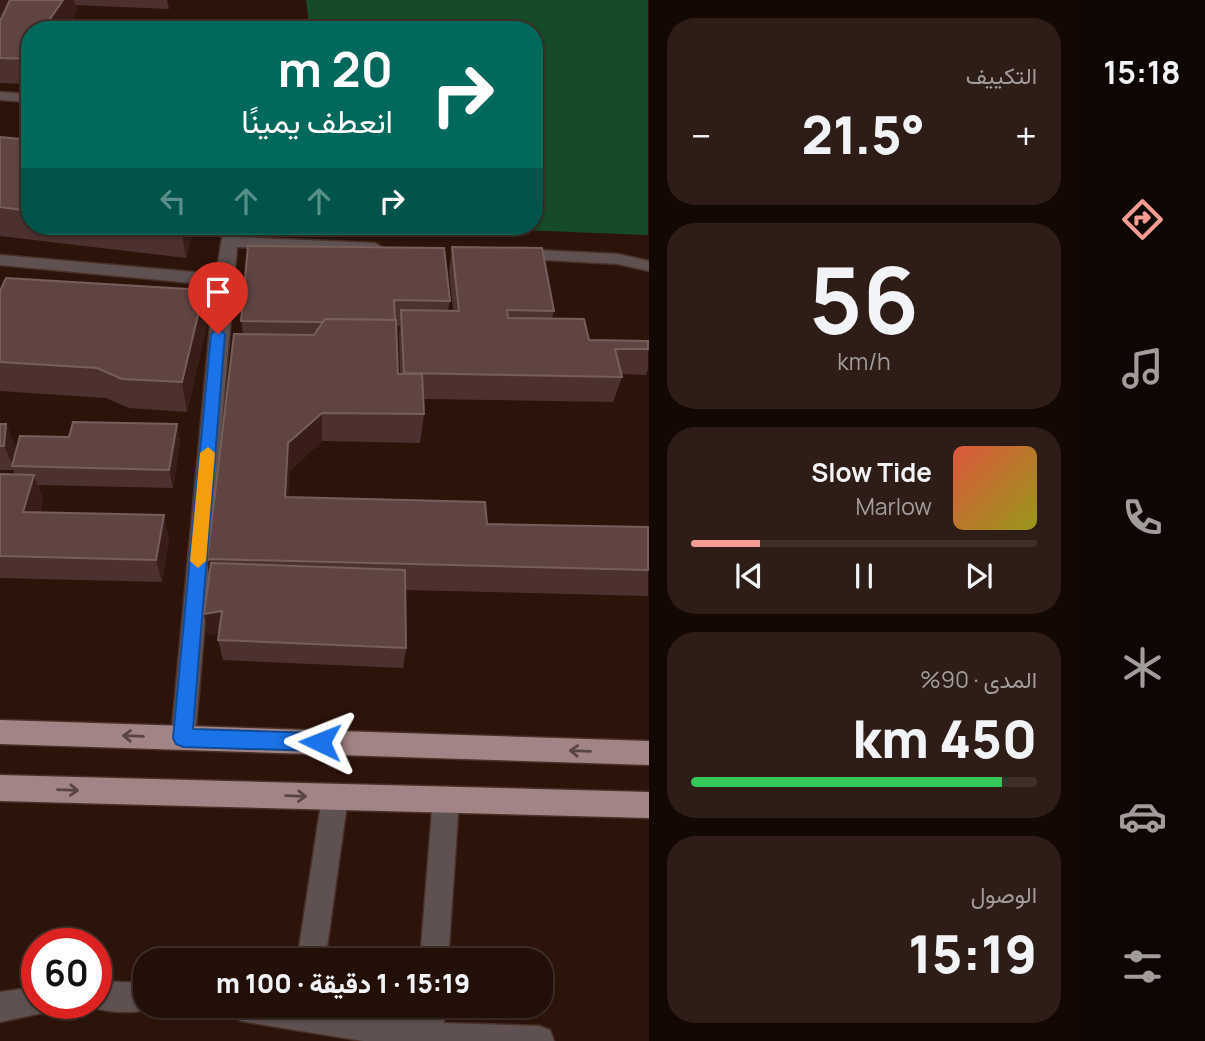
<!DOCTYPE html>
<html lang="ar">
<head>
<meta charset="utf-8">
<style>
  body { margin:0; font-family:Manrope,Vazirmatn,sans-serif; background:#2e1d16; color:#f1f3f6; direction:rtl; height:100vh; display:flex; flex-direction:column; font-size:26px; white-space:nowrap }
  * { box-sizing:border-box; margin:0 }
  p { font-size:23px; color:#a29c9c }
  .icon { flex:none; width:38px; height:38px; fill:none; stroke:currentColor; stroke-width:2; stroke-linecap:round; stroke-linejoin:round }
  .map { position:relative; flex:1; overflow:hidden; direction:ltr }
  .side { display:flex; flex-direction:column; gap:18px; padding:18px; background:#130804; width:430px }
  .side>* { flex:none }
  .guide { position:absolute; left:21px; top:21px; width:522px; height:214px; border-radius:28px; box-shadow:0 2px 5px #0004,0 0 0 2px #3f2f29; direction:rtl; background:#00695c; color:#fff; overflow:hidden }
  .speed { position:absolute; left:21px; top:928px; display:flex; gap:14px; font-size:35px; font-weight:700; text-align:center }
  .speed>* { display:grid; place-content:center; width:91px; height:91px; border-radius:50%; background:#220f08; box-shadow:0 2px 5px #0004,0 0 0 2px #3f2f29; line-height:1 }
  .speed .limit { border:10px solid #d22; background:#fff; color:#111 }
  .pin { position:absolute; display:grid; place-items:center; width:60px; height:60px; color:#fff; margin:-72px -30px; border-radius:50% 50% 50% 0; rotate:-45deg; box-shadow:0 0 7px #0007 }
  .pin .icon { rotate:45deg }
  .me { position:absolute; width:77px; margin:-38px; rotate:272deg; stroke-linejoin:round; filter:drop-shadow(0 0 5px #0008) }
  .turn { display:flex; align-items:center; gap:24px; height:147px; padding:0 35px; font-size:32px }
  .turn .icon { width:91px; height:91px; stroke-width:2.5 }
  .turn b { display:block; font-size:49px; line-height:60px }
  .lanes { display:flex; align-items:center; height:66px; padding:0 35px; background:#0003; justify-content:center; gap:35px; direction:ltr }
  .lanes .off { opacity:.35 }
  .big { font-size:52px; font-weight:800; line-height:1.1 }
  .side .widget { flex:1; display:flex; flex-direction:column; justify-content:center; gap:10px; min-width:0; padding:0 24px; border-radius:28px; background:#2e1d16 }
  .side .dial { align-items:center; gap:0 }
  .dial b { font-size:91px; line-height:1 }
  .song { display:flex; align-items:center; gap:21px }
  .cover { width:84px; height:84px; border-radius:10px; background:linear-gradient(135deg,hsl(10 70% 55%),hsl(60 70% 35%)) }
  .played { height:7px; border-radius:4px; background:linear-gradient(90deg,#f59c95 20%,#3f2f29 20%) }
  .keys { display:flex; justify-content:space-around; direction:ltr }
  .heat { display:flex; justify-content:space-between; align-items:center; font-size:38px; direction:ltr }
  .charge { height:10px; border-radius:5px; background:linear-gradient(90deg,#34c759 90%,#3f2f29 0) }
  .trip { position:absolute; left:133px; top:948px; width:420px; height:70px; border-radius:28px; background:#220f08; box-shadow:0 2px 5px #0004,0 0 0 2px #3f2f29; font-weight:800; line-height:70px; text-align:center; direction:rtl }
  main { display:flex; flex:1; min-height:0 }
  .tabs { display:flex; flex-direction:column; width:126px; justify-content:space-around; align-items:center; background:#0e0603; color:#a29c9c }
  .tabs .icon { width:49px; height:49px }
  .tabs .selected { color:#f59c95 }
  .tabs b { font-size:32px; color:#f1f3f6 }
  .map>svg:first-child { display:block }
</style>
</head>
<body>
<main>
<nav class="tabs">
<b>15:18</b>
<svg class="icon selected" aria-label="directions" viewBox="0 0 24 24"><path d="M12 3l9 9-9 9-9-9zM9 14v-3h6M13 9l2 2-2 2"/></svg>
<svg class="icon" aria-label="music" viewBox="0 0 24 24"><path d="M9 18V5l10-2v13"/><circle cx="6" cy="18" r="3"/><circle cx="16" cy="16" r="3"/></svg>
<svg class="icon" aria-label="phone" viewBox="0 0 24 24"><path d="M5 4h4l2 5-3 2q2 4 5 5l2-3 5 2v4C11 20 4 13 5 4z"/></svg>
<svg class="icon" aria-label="climate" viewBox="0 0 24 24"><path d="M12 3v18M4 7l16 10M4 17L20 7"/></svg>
<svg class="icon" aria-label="car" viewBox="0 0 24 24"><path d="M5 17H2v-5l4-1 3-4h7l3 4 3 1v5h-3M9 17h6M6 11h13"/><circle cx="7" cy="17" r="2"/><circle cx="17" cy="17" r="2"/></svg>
<svg class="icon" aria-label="filters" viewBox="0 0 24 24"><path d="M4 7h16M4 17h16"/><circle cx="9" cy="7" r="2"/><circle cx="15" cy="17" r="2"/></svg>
</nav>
<section class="side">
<div class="widget"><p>التكييف</p>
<div class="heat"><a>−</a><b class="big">21.5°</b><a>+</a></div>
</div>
<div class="widget dial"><b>56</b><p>km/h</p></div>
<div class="widget">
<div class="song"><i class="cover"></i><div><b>Slow Tide</b><p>Marlow</p></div></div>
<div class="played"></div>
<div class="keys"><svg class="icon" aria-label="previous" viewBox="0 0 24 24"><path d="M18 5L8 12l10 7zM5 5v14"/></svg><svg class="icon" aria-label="pause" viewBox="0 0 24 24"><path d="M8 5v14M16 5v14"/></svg><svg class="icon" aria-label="next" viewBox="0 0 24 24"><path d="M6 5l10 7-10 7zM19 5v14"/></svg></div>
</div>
<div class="widget"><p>المدى · 90%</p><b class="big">450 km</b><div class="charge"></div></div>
<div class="widget"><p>الوصول</p><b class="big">15:19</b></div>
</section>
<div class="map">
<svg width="649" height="1041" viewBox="0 0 649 1041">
  <rect width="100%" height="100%" fill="#2d140a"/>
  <path fill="#164b29" d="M 306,0 L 648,0 L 648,235 L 423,226 L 534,226 L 534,30 L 310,30 Z"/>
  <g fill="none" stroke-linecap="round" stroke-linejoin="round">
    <g stroke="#493128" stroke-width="3">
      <g id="street">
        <path d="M 0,92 L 30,94 L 30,102 L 0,100 Z"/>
        <path d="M 224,226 L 240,226 L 238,237 L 375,243 L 383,248 L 375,253 L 237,247 L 195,738 L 192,746 L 183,750 L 174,746 L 171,738 L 214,285 L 0,265 L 0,255 L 216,274 Z"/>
        <path d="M 515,249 L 618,254 L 649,261 L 649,271 L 618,264 L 509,258 L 507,254 Z"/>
        <path d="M 335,784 L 344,788 L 348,797 L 325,961 L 297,961 L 322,797 L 326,788 Z"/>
        <path d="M 446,786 L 455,790 L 459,799 L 448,961 L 420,961 L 433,799 L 437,790 Z"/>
        <path d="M 96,981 L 145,983 L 145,1006 L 155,1007 C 137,1015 104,1013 86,1005 L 85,1003 L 96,1003 Z"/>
        <path d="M 37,987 L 37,1003 L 51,1003 L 47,1012 L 0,1022 L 0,992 Z"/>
        <path d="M 227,1006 L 331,1006 L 415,1020 L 416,1006 L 446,1006 L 444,1023 L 539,1026 L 550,1030 L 554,1041 L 363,1041 L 241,1021 L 231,1016 Z"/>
      </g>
    </g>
    <g stroke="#493128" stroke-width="3">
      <g id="primary">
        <path d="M 0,720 L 649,741 L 649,765 L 0,744 Z"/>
        <path d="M 0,775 L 649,792 L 649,818 L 0,801 Z"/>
      </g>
    </g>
    <use href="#street" fill="#5f5051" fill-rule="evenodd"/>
    <use href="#primary" fill="#a38486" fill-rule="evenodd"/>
  </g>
  <g fill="#4d312f" fill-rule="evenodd">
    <path d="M 0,0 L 167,0 L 169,9 L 75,5 L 77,12 L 30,30 L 30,84 L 0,83 Z"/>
    <path d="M 0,137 L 30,140 L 30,226 L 194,226 L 186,258 L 0,236 Z"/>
    <path d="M 248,246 L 450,301 L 448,310 L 453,310 L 449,272 L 452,247 L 554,311 L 552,318 L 589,340 L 648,341 L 648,368 L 646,375 L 621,374 L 622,377 L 613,402 L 423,399 L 424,414 L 420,443 L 322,441 L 290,471 L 288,497 L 487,524 L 648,527 L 648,596 L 405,590 L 406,648 L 403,668 L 223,660 L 218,640 L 219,633 L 208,635 L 204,614 L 209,574 L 207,561 L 243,334 L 241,321 ZM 396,326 L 400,326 L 399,335 L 400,374 L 398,374 Z"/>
    <path d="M 0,291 L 208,320 L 187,412 L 129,408 L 106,398 L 0,391 Z"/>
    <path d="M 0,424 L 6,424 L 16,448 L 16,452 L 69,437 L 177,424 L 180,442 L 173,488 L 38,485 L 43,499 L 40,512 L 169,538 L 162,582 L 0,578 L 0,474 L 15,474 L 13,470 L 0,470 Z"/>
  </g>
  <g fill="#381d18">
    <path d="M 0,0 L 12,0 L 0,21 Z"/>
    <path d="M 63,0 L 74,0 L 77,12 L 65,30 L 48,22 Z"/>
    <path d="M 182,226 L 194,226 L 186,258 L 181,228 Z"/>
    <path d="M 204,290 L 208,320 L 187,412 L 182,382 Z"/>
    <path d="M 322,413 L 322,441 L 290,471 L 286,525 L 285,497 L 288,443 Z"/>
    <path d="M 6,424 L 16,448 L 15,467 L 13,466 L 4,446 Z"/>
    <path d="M 177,424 L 180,442 L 173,488 L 169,470 Z"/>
    <path d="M 34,475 L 43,499 L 34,535 L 23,512 Z"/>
    <path d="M 164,515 L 169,538 L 162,582 L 156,560 Z"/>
    <path d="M 210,559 L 215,585 L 212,588 L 207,561 Z"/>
    <path d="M 222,611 L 226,632 L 208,635 L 204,614 Z"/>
  </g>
  <g fill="#5f4442" stroke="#775e5b" stroke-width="2">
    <path d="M 10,0 L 63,0 L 48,22 L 78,30 L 30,30 L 30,59 L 0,58 L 0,21 Z"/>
    <path d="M 0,137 L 30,140 L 30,211 L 0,207 Z"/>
    <path d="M 164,226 L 182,226 L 181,228 Z"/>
    <path d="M 248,246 L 444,248 L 450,301 L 394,300 L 395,320 L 325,319 L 323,322 L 241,321 Z"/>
    <path d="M 452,247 L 542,248 L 554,311 L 507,310 L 508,318 L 584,319 L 589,340 L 648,341 L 648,349 L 615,349 L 622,377 L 404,373 L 401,310 L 459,311 Z"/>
    <path d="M 6,278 L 204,290 L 182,382 L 122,379 L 97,368 L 0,362 L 0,291 Z"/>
    <path d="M 325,319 L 396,320 L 398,374 L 422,374 L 424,414 L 322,413 L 288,443 L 285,497 L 485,502 L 487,524 L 648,527 L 648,570 L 210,559 L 207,561 L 234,334 L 314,335 Z"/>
    <path d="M 73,422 L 177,424 L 169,470 L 12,466 L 20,436 L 69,437 Z"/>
    <path d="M 0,424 L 6,424 L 4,446 L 0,446 Z"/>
    <path d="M 0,474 L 34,475 L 23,512 L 164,515 L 156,560 L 0,556 Z"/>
    <path d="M 211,563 L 405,570 L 406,648 L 218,640 L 222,611 L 204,614 Z"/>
  </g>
  <defs><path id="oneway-shaft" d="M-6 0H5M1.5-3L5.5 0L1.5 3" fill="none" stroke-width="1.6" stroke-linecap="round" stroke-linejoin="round" transform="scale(1.75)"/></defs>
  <g stroke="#584444">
    <use href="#oneway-shaft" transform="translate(133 736) rotate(-178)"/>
    <use href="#oneway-shaft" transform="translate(580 751) rotate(-178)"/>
    <use href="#oneway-shaft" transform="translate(68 790) rotate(2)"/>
    <use href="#oneway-shaft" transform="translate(296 796) rotate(2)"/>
  </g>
  <path fill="#1a73e8" stroke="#114b97" stroke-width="2" d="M 218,329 L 225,334 L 193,729 L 320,733 L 326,736 L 329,742 L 326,749 L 320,751 L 183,747 L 176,744 L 173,738 L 211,334 Z"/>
  <path fill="#f59e0b" d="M 208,447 L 215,453 L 206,561 L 198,568 L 190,561 L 200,453 Z"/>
</svg>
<div class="speed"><div class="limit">60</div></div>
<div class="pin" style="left:218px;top:334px;background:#d93025"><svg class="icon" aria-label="arrive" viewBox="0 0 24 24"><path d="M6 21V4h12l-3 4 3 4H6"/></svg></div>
<svg class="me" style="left:320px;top:742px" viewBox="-20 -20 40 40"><path d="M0-17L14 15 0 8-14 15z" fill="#1a73e8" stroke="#fff" stroke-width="4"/></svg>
<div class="trip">15:19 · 1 دقيقة · 100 m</div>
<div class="guide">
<div class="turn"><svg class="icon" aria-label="right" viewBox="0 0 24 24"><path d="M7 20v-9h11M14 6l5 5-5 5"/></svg><div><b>20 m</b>انعطف يمينًا</div></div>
<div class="lanes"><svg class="icon off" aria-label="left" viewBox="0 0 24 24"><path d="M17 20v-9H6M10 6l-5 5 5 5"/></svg><svg class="icon off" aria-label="ahead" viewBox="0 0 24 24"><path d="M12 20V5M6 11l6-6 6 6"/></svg><svg class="icon off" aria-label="ahead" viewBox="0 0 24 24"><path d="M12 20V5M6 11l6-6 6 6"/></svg><svg class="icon" aria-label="right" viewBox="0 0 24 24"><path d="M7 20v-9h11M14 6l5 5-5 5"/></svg></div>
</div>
</div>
</main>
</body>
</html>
